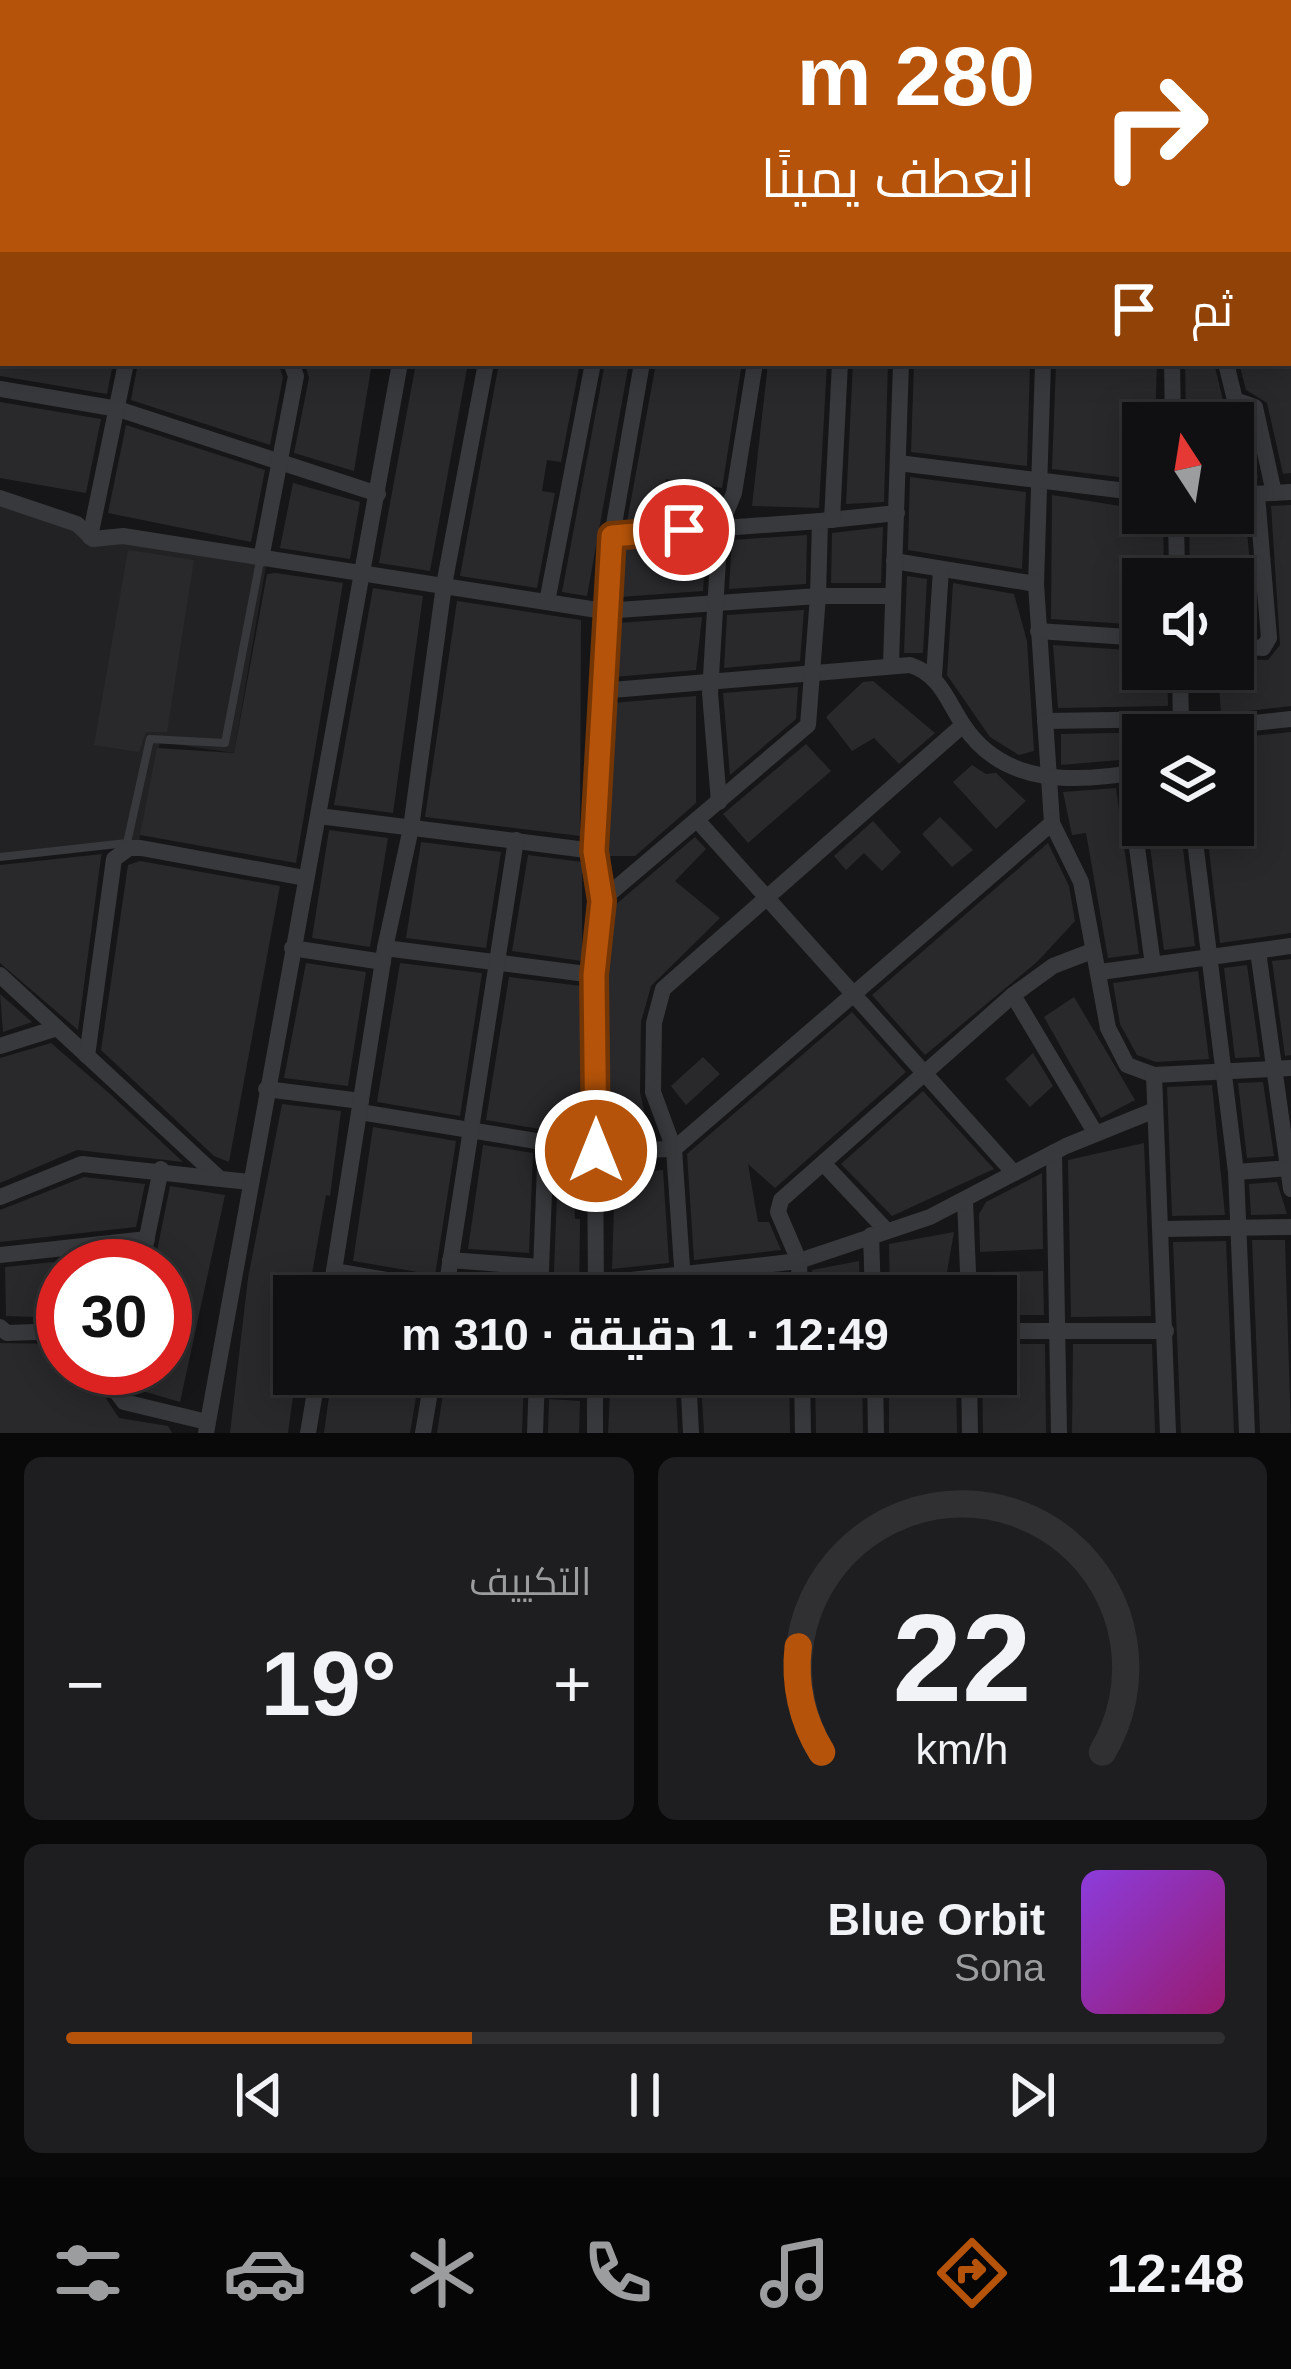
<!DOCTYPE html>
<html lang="ar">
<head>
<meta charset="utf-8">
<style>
  body { margin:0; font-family:Arial,Cairo,sans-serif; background:#1e1e20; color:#f1f3f6; direction:rtl; height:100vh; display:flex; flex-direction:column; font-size:45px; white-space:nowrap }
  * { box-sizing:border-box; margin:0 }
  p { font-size:39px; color:#9c9d9f }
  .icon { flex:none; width:66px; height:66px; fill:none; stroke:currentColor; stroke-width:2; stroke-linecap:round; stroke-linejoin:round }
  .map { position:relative; height:1433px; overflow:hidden; direction:ltr }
  .side { display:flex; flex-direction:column; gap:24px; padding:24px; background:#09090a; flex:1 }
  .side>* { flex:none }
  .banner { position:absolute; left:0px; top:0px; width:1293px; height:366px; box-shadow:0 6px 30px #0003,0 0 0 3px #303032; direction:rtl; background:#b45309; color:#fff; overflow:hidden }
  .needle { width:78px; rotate:348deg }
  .tools { position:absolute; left:1122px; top:402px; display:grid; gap:24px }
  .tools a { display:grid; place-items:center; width:132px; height:132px; border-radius:0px; background:#101012; box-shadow:0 6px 30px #0003,0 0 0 3px #303032; font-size:60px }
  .speed { position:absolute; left:36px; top:1239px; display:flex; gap:24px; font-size:60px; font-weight:700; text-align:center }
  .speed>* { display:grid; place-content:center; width:156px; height:156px; border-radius:50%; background:#101012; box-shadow:0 6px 30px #0003,0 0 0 3px #303032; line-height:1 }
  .speed .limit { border:18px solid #d22; background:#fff; color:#111 }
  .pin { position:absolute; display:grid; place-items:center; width:102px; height:102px; color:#fff; margin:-51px; border:6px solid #fff; border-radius:50%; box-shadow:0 3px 12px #0007 }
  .me { position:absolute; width:132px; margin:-66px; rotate:0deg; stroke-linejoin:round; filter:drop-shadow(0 0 9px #0008) }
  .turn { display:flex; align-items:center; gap:42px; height:252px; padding:0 60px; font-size:54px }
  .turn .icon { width:156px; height:156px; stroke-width:2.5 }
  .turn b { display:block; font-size:84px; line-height:102px }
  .then { display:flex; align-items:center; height:114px; padding:0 60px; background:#0003; gap:24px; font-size:45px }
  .big { font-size:90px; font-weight:700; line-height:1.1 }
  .side .tile { flex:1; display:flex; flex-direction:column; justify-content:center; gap:18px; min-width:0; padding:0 42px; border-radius:18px; background:#1e1e20 }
  .side .dial { align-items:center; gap:0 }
  .dial svg { height:312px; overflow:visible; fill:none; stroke:#303032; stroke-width:7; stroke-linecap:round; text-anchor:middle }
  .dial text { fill:#f1f3f6; stroke:none }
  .song { display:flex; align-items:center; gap:36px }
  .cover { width:144px; height:144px; border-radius:18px; background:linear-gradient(135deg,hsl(270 70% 55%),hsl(320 70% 35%)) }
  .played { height:12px; border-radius:6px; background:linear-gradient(90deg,#b45309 35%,#303032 35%) }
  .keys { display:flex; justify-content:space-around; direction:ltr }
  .heat { display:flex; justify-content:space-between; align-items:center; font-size:66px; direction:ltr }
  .side .tiles { flex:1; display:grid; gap:24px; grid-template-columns:1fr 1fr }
  .tile:last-child { grid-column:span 2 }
  .trip { position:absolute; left:273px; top:1275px; width:744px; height:120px; border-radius:0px; background:#101012; box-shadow:0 6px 30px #0003,0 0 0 3px #303032; font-weight:700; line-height:120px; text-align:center; direction:rtl }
  .tabs { display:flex; height:192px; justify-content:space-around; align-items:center; background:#060607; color:#9c9d9f }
  .tabs .icon { width:84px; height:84px }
  .tabs .active { color:#b45309 }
  .tabs b { font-size:54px; color:#f1f3f6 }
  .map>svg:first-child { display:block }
</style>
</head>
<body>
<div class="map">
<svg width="1291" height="1433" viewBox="0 0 1291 1433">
  <rect width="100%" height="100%" fill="#161618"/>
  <path fill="#222225" d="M 0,504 L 81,527 L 267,560 L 234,753 L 160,742 L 138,846 L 0,857 Z"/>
  <g fill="#29292c">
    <path d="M 0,363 L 113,363 L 107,394 L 0,376 Z"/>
    <path d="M 138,363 L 278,363 L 283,377 L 270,445 L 131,400 Z"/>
    <path d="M 305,363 L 372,363 L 354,471 L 294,453 L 309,378 Z"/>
    <path d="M 416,363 L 468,363 L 430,571 L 379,563 Z"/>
    <path d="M 499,363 L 580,363 L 561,462 L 547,460 L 542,491 L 555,493 L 537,588 L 460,576 Z"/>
    <path d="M 605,363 L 629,363 L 587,596 L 562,592 Z"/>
    <path d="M 656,363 L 742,363 L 722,488 L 666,479 L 661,520 L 627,522 Z"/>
    <path d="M 768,363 L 827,363 L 819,508 L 752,506 Z"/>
    <path d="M 853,363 L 888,363 L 884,502 L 846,504 Z"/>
    <path d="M 914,363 L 1030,363 L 1027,466 L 911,452 Z"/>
    <path d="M 1056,363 L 1157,363 L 1155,423 L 1143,423 L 1143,480 L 1052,469 Z"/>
    <path d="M 1185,363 L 1214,363 L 1225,408 L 1244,417 L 1258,478 L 1233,479 L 1233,423 L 1186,423 Z"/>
    <path d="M 1239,363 L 1291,363 L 1291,473 L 1283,474 L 1267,403 L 1246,390 Z"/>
    <path d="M 0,402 L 101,419 L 86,493 L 0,478 Z"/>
    <path d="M 126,425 L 265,470 L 251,542 L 108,513 Z"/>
    <path d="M 910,477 L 1026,492 L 1022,569 L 908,550 Z"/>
    <path d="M 293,483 L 360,502 L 350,559 L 280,548 Z"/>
    <path d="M 1052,495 L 1163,513 L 1164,579 L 1143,579 L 1143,625 L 1051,619 Z"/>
    <path d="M 1291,505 L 1291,706 L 1221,714 L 1219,685 L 1193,685 L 1193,669 L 1233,669 L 1233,659 L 1268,660 L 1280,645 L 1271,506 Z"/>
    <path d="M 1245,507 L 1256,635 L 1233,633 L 1233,579 L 1190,579 L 1189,513 L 1233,513 L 1233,508 Z"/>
    <path d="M 883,527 L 881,583 L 831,583 L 832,533 Z"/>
    <path d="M 807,535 L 806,584 L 729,589 L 732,540 Z"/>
    <path d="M 706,542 L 703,591 L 620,597 L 624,548 Z"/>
    <path d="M 128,550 L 194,560 L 167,732 L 146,732 L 139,752 L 94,745 Z"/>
    <path d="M 276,573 L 343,583 L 296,863 L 140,835 L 157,748 L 234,753 L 267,574 Z"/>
    <path d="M 907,576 L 927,579 L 923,653 L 904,653 Z"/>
    <path d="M 953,583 L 1014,594 L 1027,641 L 1034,751 L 1019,755 L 990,737 L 947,675 Z"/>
    <path d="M 373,588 L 423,596 L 393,813 L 334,805 Z"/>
    <path d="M 457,601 L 581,620 L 580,836 L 425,817 Z"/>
    <path d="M 804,610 L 800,661 L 724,668 L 727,615 Z"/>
    <path d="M 702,617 L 696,670 L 614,677 L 618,623 Z"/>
    <path d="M 1053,645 L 1143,651 L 1143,669 L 1167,669 L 1168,706 L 1058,708 Z"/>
    <path d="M 873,681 L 935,733 L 899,764 L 874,738 L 852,751 L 826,717 L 863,682 Z"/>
    <path d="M 798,687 L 796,719 L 730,775 L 723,693 Z"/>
    <path d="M 696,696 L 696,803 L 635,856 L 608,856 L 612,703 Z"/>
    <path d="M 1168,732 L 1143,735 L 1143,758 L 1061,765 L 1061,734 Z"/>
    <path d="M 1291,732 L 1291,933 L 1220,943 L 1206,825 L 1233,825 L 1233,738 Z"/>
    <path d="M 806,744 L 831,771 L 748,843 L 723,814 Z"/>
    <path d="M 972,765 L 986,774 L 996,773 L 1026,801 L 996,829 L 953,782 Z"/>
    <path d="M 1116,788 L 1139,954 L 1108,958 L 1086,833 L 1072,835 L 1063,792 Z"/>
    <path d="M 940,817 L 973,850 L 952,867 L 922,834 Z"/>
    <path d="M 873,821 L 901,852 L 882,871 L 864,853 L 846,870 L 834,856 Z"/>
    <path d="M 1147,825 L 1180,825 L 1195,946 L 1164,950 Z"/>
    <path d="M 329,830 L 388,838 L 370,947 L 312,938 Z"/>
    <path d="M 695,837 L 706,849 L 675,881 L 720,918 L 651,986 L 641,1022 L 640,1092 L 650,1137 L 608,1138 L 607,976 L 614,906 Z"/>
    <path d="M 421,842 L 501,852 L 486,948 L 406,938 Z"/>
    <path d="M 1048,843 L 1069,886 L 1075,921 L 1037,962 L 925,1055 L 872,995 Z"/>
    <path d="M 102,854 L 101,857 L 78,1030 L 0,963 L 0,865 Z"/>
    <path d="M 528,855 L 582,862 L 582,961 L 512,951 Z"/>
    <path d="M 140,861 L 280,886 L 229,1162 L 214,1156 L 101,1050 L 128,865 Z"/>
    <path d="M 1291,959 L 1291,1055 L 1285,1056 L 1272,961 Z"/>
    <path d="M 306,963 L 366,972 L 348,1086 L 284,1078 Z"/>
    <path d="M 400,963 L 482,973 L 460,1116 L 377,1102 Z"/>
    <path d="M 1247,965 L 1260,1057 L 1235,1058 L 1224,968 Z"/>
    <path d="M 1198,971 L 1209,1059 L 1156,1062 L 1137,1055 L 1120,1024 L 1113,983 Z"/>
    <path d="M 509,977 L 581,986 L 582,1136 L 486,1120 Z"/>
    <path d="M 0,994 L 32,1022 L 3,1032 Z"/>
    <path d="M 1074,997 L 1135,1100 L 1101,1118 L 1044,1017 Z"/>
    <path d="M 852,1012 L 906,1072 L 775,1188 L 748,1164 L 758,1222 L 769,1222 L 781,1250 L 694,1260 L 687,1154 Z"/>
    <path d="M 51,1043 L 110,1094 L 183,1162 L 77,1150 L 0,1183 L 0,1058 Z"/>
    <path d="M 1033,1053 L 1053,1086 L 1030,1107 L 1005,1079 Z"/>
    <path d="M 703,1057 L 720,1074 L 686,1105 L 671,1086 Z"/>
    <path d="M 1263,1082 L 1274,1156 L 1247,1158 L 1238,1083 Z"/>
    <path d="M 1212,1085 L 1225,1215 L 1172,1216 L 1167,1087 Z"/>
    <path d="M 923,1091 L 994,1169 L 892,1216 L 841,1164 Z"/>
    <path d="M 282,1104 L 341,1111 L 330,1196 L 326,1195 L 308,1296 L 294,1296 L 296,1374 L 288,1433 L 230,1433 L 248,1278 Z"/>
    <path d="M 373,1127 L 456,1141 L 435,1275 L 353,1261 Z"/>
    <path d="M 1144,1143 L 1151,1316 L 1071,1317 L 1068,1160 Z"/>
    <path d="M 483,1145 L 533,1153 L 529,1253 L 468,1249 Z"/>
    <path d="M 663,1170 L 669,1263 L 612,1269 L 615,1174 Z"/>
    <path d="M 1042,1173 L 1043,1249 L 980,1252 L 979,1214 L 986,1202 Z"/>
    <path d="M 84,1177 L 145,1184 L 136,1227 L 0,1242 L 0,1210 Z"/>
    <path d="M 1277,1182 L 1287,1214 L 1251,1215 L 1249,1184 Z"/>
    <path d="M 170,1186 L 225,1195 L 180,1402 L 129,1387 L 132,1368 L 165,1368 L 165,1266 L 154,1266 Z"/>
    <path d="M 557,1194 L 574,1196 L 575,1219 L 580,1219 L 579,1296 L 553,1296 Z"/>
    <path d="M 954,1232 L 947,1272 L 955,1272 L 956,1296 L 890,1296 L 889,1244 Z"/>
    <path d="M 1252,1240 L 1285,1240 L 1291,1433 L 1260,1433 Z"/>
    <path d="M 1226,1241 L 1234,1433 L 1181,1433 L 1173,1242 Z"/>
    <path d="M 131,1254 L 129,1266 L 63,1266 L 63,1318 L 6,1316 L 5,1267 Z"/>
    <path d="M 859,1261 L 860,1296 L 813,1296 L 812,1270 Z"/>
    <path d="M 1043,1271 L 1044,1315 L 996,1315 L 996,1296 L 982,1296 L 981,1272 Z"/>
    <path d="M 464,1274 L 528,1279 L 527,1296 L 460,1296 Z"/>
    <path d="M 787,1275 L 787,1296 L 697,1296 L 696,1286 Z"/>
    <path d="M 0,1343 L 63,1344 L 63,1368 L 107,1368 L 103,1394 L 119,1418 L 168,1426 L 172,1433 L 0,1433 Z"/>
    <path d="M 996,1344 L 1045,1344 L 1046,1433 L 983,1433 L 982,1374 L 996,1374 Z"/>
    <path d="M 1073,1344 L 1152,1344 L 1155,1433 L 1072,1433 Z"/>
    <path d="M 332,1374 L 420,1374 L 410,1433 L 324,1433 Z"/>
    <path d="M 446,1374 L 524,1374 L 522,1433 L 437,1433 Z"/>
    <path d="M 611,1374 L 675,1374 L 678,1433 L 608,1433 Z"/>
    <path d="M 718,1374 L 789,1374 L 790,1433 L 704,1433 L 701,1381 Z"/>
    <path d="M 815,1374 L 862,1374 L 863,1433 L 816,1433 Z"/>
    <path d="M 889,1374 L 956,1374 L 957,1433 L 889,1433 Z"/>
    <path d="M 549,1399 L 580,1401 L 579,1433 L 548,1433 Z"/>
  </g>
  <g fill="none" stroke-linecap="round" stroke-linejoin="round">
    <path stroke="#38393c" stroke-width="8" d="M 0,857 L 127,843 L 150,739 L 225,743 L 260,561"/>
    <g stroke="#38393c" stroke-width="16">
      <path d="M 997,0 L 997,3"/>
      <path d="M 1153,0 L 1153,3"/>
      <path d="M 12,3 L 12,0"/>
      <path d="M 110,3 L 110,0"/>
      <path d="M 188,3 L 189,0"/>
      <path d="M 328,3 L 328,0"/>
      <path d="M 454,3 L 455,0"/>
      <path d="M 543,3 L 543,0"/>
      <path d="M 610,3 L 611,0"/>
      <path d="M 705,3 L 706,0"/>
      <path d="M 803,3 L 804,0"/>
      <path d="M 1277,3 L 1278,0"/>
      <path d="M 0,69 L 3,51"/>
      <path d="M 1290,117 L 1291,117"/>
      <path d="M 0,135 L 3,135"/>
      <path d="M 0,214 L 3,215"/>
      <path d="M 1290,256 L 1291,261"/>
      <path d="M 0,327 L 3,328"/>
      <path d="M 1043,363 L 1036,584 L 1052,823 L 1081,882 L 1108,1028 L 1127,1065 L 1154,1075 L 1291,1068"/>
      <path d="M 1172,363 L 1173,423"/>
      <path d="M 1226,363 L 1235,400 L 1255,407 L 1274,493"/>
      <path d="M 0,389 L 118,409 L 378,494"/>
      <path d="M 898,463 L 1143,493"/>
      <path d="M 1233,495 L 1291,492"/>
      <path d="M 0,498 L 77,524 L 93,539 L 123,536 L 604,611 L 818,596 L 820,521 L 897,513"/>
      <path d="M 1176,513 L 1177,579"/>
      <path d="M 832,520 L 840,363"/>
      <path d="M 612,536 L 820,521"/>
      <path d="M 90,537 L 126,363"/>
      <path d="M 261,559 L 296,376 L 291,363"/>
      <path d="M 894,561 L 1036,584"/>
      <path d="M 547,602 L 593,363"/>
      <path d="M 1038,631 L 1143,638"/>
      <path d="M 1233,646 L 1263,648 L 1269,638 L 1257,495"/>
      <path d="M 891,664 L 901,363"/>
      <path d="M 1180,669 L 1181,728"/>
      <path d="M 934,677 L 941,569"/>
      <path d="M 600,691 L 910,665 C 941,675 947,701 964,726 C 1005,787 1078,783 1143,771"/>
      <path d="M 1045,721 L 1181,719"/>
      <path d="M 1181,731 L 1291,719"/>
      <path d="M 1127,774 L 1153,965"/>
      <path d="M 719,802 L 710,693 L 720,527 L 734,493 L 755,363"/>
      <path d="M 319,816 L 594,851"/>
      <path d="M 697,820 L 1014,1173"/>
      <path d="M 1193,825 L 1236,1172 L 1247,1433"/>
      <path d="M 602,900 L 808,725 L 818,596 L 891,596"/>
      <path d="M 292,948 L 383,962"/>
      <path d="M 385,948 L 594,975"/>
      <path d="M 1258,951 L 1291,1189"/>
      <path d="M 1100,972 L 1291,946"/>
      <path d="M 0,975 L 218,1177"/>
      <path d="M 1013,995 L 1096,1134"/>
      <path d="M 0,1046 L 57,1028"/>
      <path d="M 87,1056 L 114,859 L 129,848 L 141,848 L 305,878"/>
      <path d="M 1154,1075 L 1168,1433"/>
      <path d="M 266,1089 L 361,1101"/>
      <path d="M 360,1112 L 597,1151 L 674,1149 L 1052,823"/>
      <path d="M 1054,1152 L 1059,1433"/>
      <path d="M 823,1163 L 886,1230"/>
      <path d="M 1236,1172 L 1291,1168"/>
      <path d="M 0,1197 L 82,1164 L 249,1182"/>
      <path d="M 965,1200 L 969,1296"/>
      <path d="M 1161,1229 L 1291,1227"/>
      <path d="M 871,1235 L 873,1296"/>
      <path d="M 0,1255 L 147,1239"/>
      <path d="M 450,1260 L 541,1267"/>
      <path d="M 141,1266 L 161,1169"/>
      <path d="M 334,1271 L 446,1290"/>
      <path d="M 596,1284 L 799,1261 L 930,1217 L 1066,1146 L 1155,1110"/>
      <path d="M 330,1296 L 385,948 L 411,828 L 444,585 L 486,363"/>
      <path d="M 445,1296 L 516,840"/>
      <path d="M 540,1296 L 546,1140"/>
      <path d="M 596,1296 L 594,975 L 602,900 L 594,851 L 600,691 L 612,536 L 642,363"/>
      <path d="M 684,1296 L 674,1149 L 653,1092 L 654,1023 L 663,989 L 963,725"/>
      <path d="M 800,1296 L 799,1261 L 778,1212 L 781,1200 L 1013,995 L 1053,966 L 1092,951"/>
      <path d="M 0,1327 L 7,1333 L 63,1331"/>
      <path d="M 996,1331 L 1166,1331"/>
      <path d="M 120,1368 L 115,1390 L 124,1402 L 207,1422"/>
      <path d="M 688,1374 L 691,1433"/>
      <path d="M 802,1374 L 803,1433"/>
      <path d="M 875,1374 L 876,1433"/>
      <path d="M 969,1374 L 970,1433"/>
      <path d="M 536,1385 L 595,1385"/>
      <path d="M 206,1433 L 400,363"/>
      <path d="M 308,1433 L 318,1374"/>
      <path d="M 423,1433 L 433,1374"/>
      <path d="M 535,1433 L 537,1374"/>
      <path d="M 595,1433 L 595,1374"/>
    </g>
  </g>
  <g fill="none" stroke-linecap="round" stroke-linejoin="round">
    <g stroke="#753606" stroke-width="30">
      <path id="route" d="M 596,1151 L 594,975 L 602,901 L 594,851 L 612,536 L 684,530"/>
    </g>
    <use href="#route" stroke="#b45309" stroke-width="21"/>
  </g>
</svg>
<div class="tools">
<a><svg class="needle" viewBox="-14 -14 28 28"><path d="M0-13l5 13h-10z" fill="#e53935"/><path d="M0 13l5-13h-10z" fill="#9c9d9f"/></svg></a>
<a><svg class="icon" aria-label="sound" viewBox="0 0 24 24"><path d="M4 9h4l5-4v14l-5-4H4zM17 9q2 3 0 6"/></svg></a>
<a><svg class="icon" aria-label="layers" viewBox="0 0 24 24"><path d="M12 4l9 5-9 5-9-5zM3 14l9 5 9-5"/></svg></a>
</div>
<div class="speed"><div class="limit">30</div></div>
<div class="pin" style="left:684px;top:530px;background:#d93025"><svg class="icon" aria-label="arrive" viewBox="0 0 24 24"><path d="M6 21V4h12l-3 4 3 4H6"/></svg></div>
<svg class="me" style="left:596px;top:1151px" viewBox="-20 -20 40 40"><circle r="17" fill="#b45309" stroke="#fff" stroke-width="3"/><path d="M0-11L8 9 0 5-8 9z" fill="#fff"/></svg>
<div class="trip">12:49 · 1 دقيقة · 310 m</div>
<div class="banner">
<div class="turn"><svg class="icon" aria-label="right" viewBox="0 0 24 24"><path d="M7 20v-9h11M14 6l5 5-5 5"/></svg><div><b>280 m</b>انعطف يمينًا</div></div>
<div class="then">ثم<svg class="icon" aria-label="arrive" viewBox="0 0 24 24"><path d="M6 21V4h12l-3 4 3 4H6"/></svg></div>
</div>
</div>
<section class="side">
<div class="tiles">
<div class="tile dial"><svg viewBox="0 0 100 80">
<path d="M14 69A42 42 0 1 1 86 69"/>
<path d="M14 69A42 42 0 0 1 8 42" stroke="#b45309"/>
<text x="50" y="56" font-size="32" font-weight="700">22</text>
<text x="50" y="72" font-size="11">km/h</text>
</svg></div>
<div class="tile"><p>التكييف</p>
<div class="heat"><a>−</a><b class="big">19°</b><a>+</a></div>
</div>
<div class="tile">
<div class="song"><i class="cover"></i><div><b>Blue Orbit</b><p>Sona</p></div></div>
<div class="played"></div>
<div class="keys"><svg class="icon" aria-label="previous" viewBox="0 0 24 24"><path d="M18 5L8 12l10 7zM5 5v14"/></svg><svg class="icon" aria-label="pause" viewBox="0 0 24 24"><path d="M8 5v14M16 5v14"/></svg><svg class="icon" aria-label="next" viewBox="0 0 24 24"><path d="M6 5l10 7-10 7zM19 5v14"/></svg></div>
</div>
</div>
</section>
<nav class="tabs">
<b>12:48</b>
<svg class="icon active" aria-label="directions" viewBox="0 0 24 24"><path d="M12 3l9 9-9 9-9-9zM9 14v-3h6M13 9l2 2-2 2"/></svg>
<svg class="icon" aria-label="music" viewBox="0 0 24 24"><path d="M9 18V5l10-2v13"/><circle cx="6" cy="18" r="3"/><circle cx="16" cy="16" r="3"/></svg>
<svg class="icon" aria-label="phone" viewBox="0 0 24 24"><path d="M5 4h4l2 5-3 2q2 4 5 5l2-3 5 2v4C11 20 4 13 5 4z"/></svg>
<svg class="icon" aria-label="climate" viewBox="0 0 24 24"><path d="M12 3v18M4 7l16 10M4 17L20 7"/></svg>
<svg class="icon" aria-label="car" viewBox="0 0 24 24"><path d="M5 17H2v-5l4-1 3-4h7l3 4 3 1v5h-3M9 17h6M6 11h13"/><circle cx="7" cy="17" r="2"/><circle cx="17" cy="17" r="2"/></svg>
<svg class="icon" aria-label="filters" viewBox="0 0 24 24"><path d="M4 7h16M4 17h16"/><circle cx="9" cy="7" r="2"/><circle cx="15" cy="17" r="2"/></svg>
</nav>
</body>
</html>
